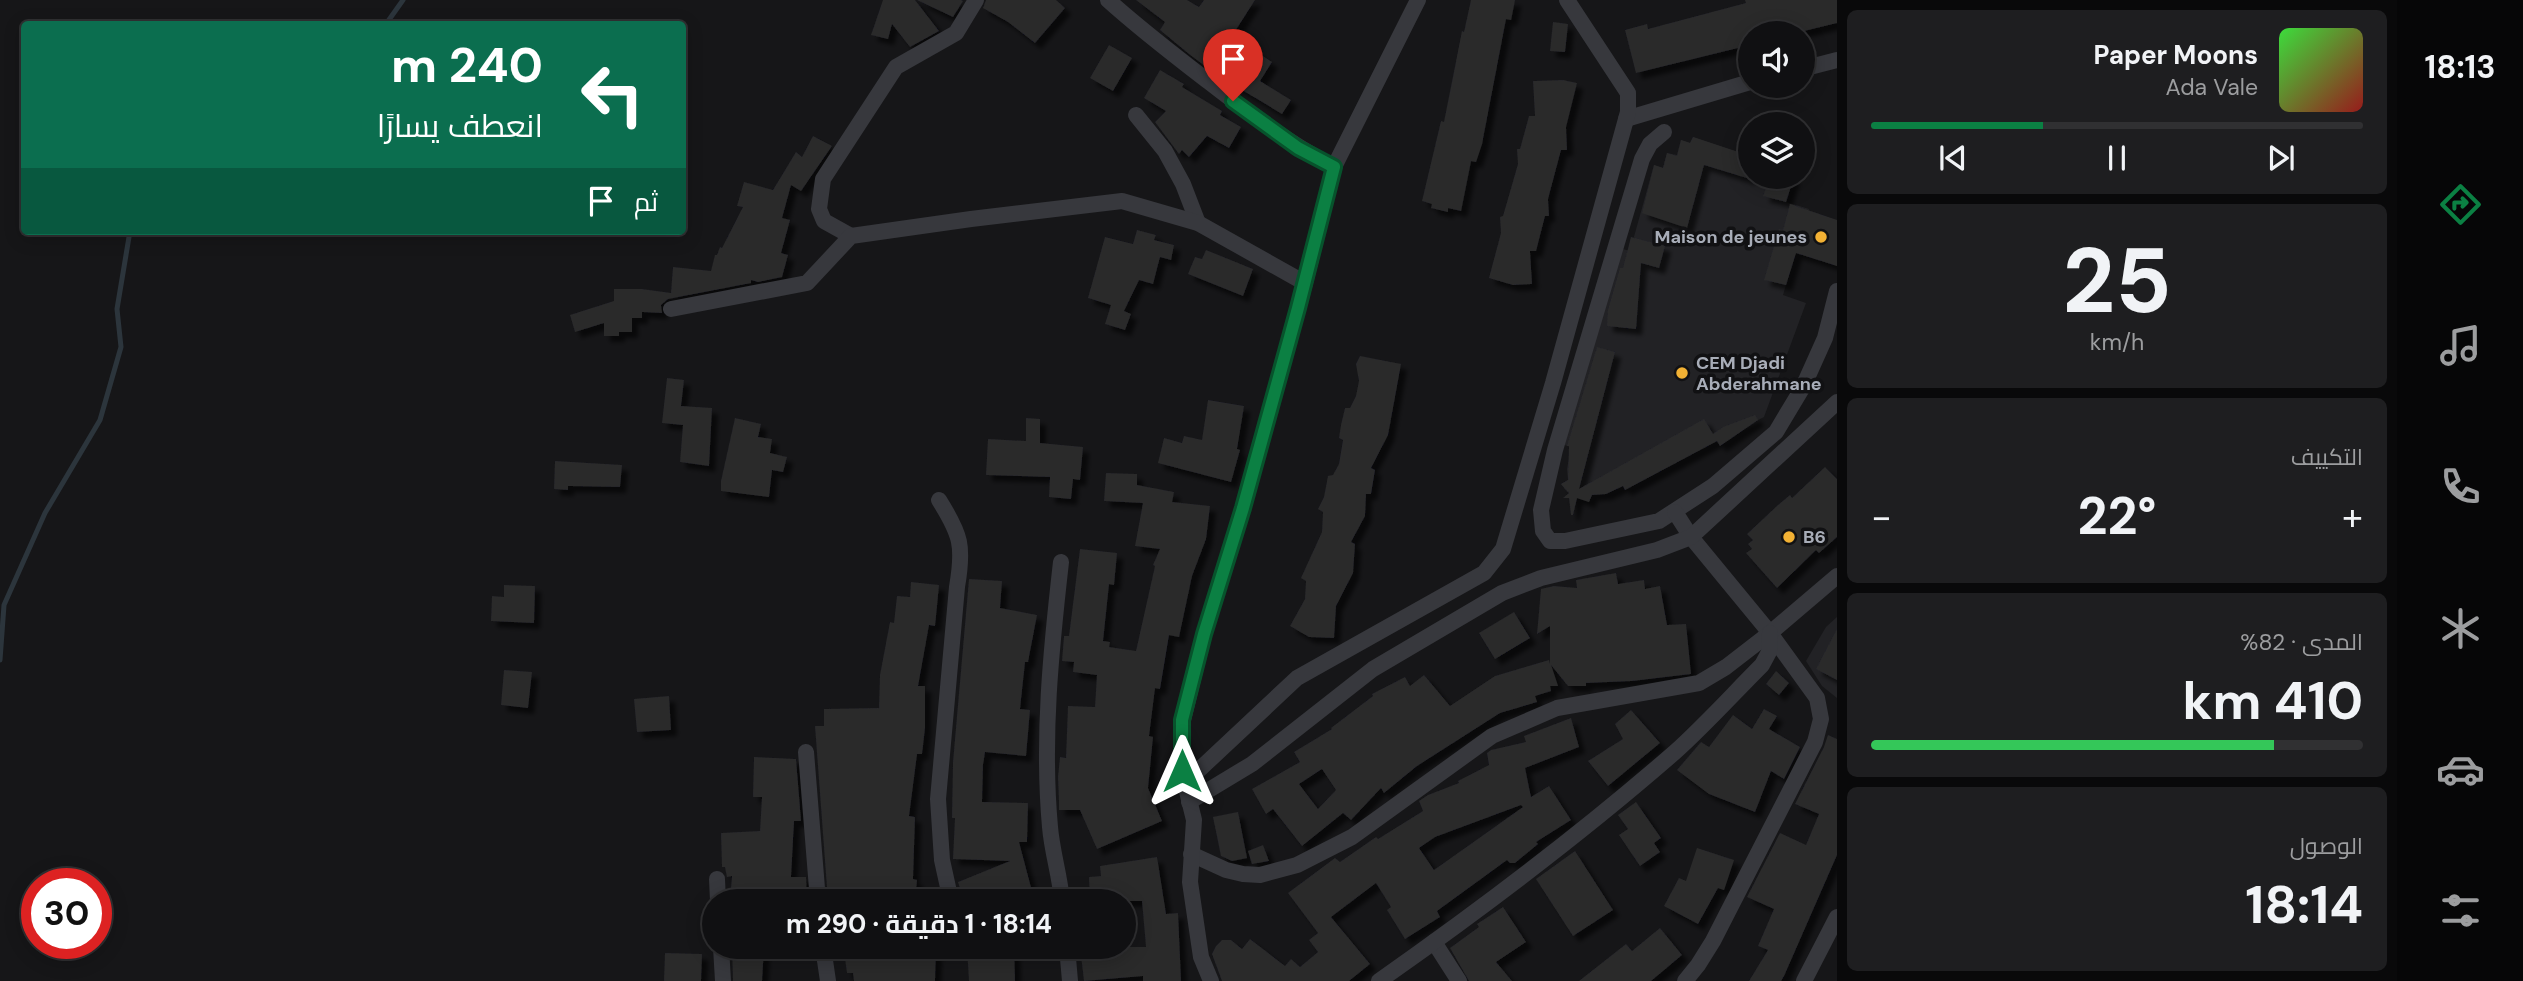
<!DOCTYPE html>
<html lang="ar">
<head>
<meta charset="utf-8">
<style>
  body { margin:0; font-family:"DM Sans",Cairo,sans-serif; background:#1e1e20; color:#f1f3f6; direction:rtl; height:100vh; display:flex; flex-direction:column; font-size:26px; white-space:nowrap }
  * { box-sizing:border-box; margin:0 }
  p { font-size:23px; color:#9c9d9f }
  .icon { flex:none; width:38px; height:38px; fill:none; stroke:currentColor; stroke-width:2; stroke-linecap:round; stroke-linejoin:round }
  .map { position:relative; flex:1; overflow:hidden; direction:ltr }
  .side { display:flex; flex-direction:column; gap:10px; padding:10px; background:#09090a; width:560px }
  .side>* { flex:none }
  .banner { position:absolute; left:21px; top:21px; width:665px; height:214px; border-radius:7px; box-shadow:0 4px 18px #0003,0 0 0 2px #303032; direction:rtl; background:#0b6e4f; color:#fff; overflow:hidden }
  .fabs { position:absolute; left:1738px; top:21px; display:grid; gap:14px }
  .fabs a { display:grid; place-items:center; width:77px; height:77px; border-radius:50%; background:#101012; box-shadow:0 4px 18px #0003,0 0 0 2px #303032; font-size:35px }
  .speed { position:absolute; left:21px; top:868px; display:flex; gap:14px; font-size:35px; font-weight:700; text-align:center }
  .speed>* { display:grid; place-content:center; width:91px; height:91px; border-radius:50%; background:#101012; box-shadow:0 4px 18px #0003,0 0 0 2px #303032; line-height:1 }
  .speed .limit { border:10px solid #d22; background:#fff; color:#111 }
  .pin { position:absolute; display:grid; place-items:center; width:60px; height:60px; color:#fff; margin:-72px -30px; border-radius:50% 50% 50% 0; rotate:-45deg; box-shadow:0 0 7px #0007 }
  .pin .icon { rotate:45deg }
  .me { position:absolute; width:77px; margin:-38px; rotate:0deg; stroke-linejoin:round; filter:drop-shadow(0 0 5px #0008) }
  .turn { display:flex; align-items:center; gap:24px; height:147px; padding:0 28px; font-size:32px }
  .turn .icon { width:91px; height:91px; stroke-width:2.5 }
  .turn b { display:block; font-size:49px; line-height:60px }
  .then { display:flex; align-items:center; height:66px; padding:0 28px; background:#0003; gap:14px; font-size:26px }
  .big { font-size:52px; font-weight:700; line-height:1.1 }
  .side .widget { flex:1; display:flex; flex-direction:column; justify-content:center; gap:10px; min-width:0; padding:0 24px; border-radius:10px; background:#1e1e20 }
  .side .dial { align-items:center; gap:0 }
  .dial b { font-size:91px; line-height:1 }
  .song { display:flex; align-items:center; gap:21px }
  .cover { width:84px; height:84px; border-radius:10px; background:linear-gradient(135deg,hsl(120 70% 55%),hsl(0 70% 35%)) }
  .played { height:7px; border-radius:4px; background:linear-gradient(90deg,#0b8043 35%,#303032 35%) }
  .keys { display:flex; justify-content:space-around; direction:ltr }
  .heat { display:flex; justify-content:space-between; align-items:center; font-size:38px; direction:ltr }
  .charge { height:10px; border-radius:5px; background:linear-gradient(90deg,#34c759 82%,#303032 0) }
  .trip { position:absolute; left:702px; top:889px; width:434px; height:70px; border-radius:35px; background:#101012; box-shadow:0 4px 18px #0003,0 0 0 2px #303032; font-weight:700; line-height:70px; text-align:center; direction:rtl }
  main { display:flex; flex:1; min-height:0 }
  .tabs { display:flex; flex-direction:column; width:126px; justify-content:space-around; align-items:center; background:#060607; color:#9c9d9f }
  .tabs .icon { width:49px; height:49px }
  .tabs .selected { color:#0b8043 }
  .tabs b { font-size:32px; color:#f1f3f6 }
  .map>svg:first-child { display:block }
</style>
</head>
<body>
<main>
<nav class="tabs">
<b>18:13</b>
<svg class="icon selected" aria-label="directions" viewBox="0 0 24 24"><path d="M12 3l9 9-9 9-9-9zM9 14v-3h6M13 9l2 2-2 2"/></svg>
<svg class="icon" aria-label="music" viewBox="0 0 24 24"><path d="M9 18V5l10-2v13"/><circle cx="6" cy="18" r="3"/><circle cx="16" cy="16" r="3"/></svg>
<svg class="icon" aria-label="phone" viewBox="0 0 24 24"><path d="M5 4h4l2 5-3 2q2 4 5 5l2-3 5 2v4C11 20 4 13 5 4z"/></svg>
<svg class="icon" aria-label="climate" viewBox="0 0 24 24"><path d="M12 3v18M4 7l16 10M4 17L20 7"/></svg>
<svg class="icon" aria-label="car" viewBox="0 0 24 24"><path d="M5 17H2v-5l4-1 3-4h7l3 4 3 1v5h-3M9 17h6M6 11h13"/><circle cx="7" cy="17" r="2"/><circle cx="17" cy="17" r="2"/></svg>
<svg class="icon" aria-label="filters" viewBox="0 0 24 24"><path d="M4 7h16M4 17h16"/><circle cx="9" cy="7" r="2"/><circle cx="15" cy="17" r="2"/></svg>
</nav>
<section class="side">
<div class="widget">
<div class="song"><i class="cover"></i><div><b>Paper Moons</b><p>Ada Vale</p></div></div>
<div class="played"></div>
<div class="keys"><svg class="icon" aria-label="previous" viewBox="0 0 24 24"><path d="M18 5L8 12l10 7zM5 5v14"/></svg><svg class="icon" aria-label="pause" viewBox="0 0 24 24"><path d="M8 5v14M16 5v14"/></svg><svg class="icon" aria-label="next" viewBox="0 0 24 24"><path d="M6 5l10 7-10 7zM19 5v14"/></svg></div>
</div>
<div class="widget dial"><b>25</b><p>km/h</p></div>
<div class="widget"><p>التكييف</p>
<div class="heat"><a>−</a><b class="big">22°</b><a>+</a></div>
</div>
<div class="widget"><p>المدى · 82%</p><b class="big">410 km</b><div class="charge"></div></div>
<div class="widget"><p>الوصول</p><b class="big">18:14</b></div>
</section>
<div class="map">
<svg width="1837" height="981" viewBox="0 0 1837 981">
  <defs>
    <filter id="shadow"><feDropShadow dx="6" dy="6" stdDeviation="2" flood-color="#0009"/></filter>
  </defs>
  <rect width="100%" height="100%" fill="#161618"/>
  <g fill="#222225">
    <path d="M 1693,137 L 1750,156 L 1750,177 L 1794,177 L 1786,202 L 1809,209 L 1783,295 L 1806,303 L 1764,417 L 1625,490 L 1623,486 L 1606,494 L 1592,495 L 1589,502 L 1567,492 L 1561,484 L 1568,480 L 1567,469 L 1571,447 L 1564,445 L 1619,248 L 1630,251 L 1654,165 L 1663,168 L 1667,153 L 1677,155 L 1681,140 L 1690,143 Z"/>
    <path d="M 1837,617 L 1837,698 L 1822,686 L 1806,661 L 1826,627 Z"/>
  </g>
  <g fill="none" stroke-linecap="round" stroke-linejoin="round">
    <g stroke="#2c353c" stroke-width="5">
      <path d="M 386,24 L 403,0"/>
      <path d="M 0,660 L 4,605 L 45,513 L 100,420 L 121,347 L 117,309 L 130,231"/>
    </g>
  </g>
  <g fill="#29292c" fill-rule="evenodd" filter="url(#shadow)">
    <path d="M 883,0 L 915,0 L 939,31 L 910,47 L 892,24 L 888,39 L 871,35 Z"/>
    <path d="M 917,0 L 961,0 L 963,1 L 953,17 Z"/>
    <path d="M 986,0 L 1056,0 L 1065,8 L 1035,43 L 1008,22 L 983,8 Z"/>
    <path d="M 1136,0 L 1187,0 L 1199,7 L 1204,0 L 1255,0 L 1232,36 L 1272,62 L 1260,81 L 1291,100 L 1282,114 L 1217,75 L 1189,54 L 1160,30 L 1165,22 Z"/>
    <path d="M 1471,0 L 1515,0 L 1511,20 L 1506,19 L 1482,144 L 1476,162 L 1471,161 L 1461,211 L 1448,208 L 1448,212 L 1431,208 L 1432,204 L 1422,201 L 1441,121 L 1444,122 L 1462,31 L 1464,32 Z"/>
    <path d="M 1745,0 L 1837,0 L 1837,23 L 1796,33 L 1750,33 L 1750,43 L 1738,48 L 1636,73 L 1625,30 L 1647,24 L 1648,29 L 1746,3 Z"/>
    <path d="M 1553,22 L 1568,24 L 1565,52 L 1550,51 Z"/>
    <path d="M 1109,45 L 1132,58 L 1113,91 L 1090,78 Z"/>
    <path d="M 1160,70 L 1184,84 L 1182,87 L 1222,111 L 1220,115 L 1241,127 L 1229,148 L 1207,136 L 1189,157 L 1182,150 L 1179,154 L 1155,122 L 1166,111 L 1144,98 Z"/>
    <path d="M 1563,80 L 1577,83 L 1566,127 L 1567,150 L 1561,150 L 1548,199 L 1549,216 L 1545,216 L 1536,251 L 1530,251 L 1532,284 L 1513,285 L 1489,278 L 1501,233 L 1500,217 L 1503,216 L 1518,164 L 1517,149 L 1520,149 L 1529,116 L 1535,116 L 1533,81 Z"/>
    <path d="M 813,136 L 832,146 L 801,191 L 791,185 L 782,218 L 790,220 L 781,253 L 788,255 L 782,277 L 758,282 L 751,280 L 751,283 L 668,299 L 661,305 L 662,313 L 642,312 L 642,318 L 632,318 L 632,332 L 619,332 L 619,336 L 604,336 L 604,323 L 575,332 L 570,315 L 614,301 L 614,289 L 642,289 L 671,293 L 673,267 L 711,271 L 715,255 L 717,255 L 720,247 L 722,248 L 743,207 L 737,206 L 744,182 L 773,190 L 796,152 L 802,157 Z"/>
    <path d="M 1693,137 L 1750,156 L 1750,179 L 1704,165 L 1687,228 L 1642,213 L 1654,165 L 1663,168 L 1667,153 L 1677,156 L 1681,140 L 1690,143 Z"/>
    <path d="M 1770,177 L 1794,177 L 1786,202 L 1763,196 Z"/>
    <path d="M 1790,204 L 1837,220 L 1837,266 L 1796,253 L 1786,285 L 1764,280 L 1779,229 L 1783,230 Z"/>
    <path d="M 1137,230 L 1156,235 L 1154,240 L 1174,245 L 1171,260 L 1160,257 L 1153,284 L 1139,280 L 1124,311 L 1131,314 L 1125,330 L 1105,324 L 1111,305 L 1088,298 L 1105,237 L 1133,244 Z"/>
    <path d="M 1631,237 L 1665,246 L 1659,268 L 1641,263 L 1636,329 L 1607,326 L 1608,310 L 1620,268 L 1623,268 Z"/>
    <path d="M 1206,250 L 1253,269 L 1243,296 L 1188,274 L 1195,257 L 1202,259 Z"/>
    <path d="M 1597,347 L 1615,352 L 1579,489 L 1704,419 L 1713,434 L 1723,427 L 1755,415 L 1758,420 L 1720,446 L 1717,441 L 1625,490 L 1623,486 L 1606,494 L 1592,495 L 1589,502 L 1577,498 L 1573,515 L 1571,515 L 1569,498 L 1563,498 L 1569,493 L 1561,484 L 1568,480 L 1569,446 L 1567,446 Z"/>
    <path d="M 1360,356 L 1401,364 L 1388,435 L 1371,468 L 1375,470 L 1371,494 L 1366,494 L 1365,516 L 1351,542 L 1355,544 L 1353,573 L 1336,606 L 1334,638 L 1309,637 L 1290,626 L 1305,599 L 1306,581 L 1301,578 L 1322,532 L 1323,512 L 1318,509 L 1324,497 L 1328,476 L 1333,475 L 1339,464 L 1343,440 L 1339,438 L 1341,425 L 1345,408 L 1350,408 L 1356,396 L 1359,381 L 1356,364 Z"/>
    <path d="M 667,378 L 684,380 L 681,406 L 712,408 L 709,466 L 680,462 L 683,425 L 662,423 Z"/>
    <path d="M 1208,400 L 1244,406 L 1237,449 L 1240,450 L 1231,482 L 1158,463 L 1164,438 L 1182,443 L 1184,436 L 1202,440 Z"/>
    <path d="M 735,418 L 761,424 L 758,437 L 772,439 L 770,453 L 787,457 L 783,472 L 772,470 L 769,497 L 721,491 L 721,481 Z"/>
    <path d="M 1026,418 L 1040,419 L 1040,443 L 1083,447 L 1080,480 L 1073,479 L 1071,499 L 1049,497 L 1050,477 L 986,475 L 988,439 L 1026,441 Z"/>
    <path d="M 555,461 L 622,465 L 620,487 L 568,486 L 568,490 L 554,489 Z"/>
    <path d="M 1825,467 L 1837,479 L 1837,537 L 1819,553 L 1816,550 L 1777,588 L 1746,553 L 1752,549 L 1748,544 L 1753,540 L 1747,534 L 1778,505 L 1790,495 L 1792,498 Z"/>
    <path d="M 1106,473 L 1137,474 L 1137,485 L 1174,492 L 1172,502 L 1210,506 L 1206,539 L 1192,576 L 1179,637 L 1169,635 L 1160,689 L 1155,688 L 1149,736 L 1153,737 L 1148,788 L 1162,821 L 1097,849 L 1080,810 L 1059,810 L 1059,802 L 1058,777 L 1060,757 L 1066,758 L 1068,706 L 1095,707 L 1097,675 L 1073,672 L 1074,662 L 1062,661 L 1064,636 L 1069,636 L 1080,549 L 1117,553 L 1114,585 L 1109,584 L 1103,641 L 1110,642 L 1109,647 L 1136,651 L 1155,566 L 1153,565 L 1160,549 L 1135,546 L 1143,503 L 1104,501 Z"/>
    <path d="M 1616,573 L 1618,584 L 1644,580 L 1645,589 L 1660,586 L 1667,625 L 1686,624 L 1691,674 L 1632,681 L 1586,683 L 1586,686 L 1568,686 L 1551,665 L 1558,686 L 1550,686 L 1551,691 L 1535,696 L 1537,702 L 1500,713 L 1417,766 L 1384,793 L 1381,788 L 1351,820 L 1343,813 L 1302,846 L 1273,809 L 1266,814 L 1252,789 L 1300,762 L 1294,752 L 1332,729 L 1331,728 L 1373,696 L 1372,694 L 1405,677 L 1410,686 L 1424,675 L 1450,706 L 1495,676 L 1549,660 L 1550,664 L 1550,626 L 1537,634 L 1541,589 L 1554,586 L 1577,588 L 1576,580 ZM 1322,769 L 1336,790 L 1318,809 L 1299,784 Z"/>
    <path d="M 969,579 L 1002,581 L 1000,608 L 1037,615 L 1028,662 L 1025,662 L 1020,709 L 1030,710 L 1026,756 L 985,752 L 983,765 L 982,802 L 1028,803 L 1027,842 L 1019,842 L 1033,895 L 1009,901 L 1005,901 L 1003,897 L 991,901 L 964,901 L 958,882 L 1010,861 L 953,859 L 955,818 L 952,818 L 953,762 Z"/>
    <path d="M 911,582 L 939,585 L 935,626 L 929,625 L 918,686 L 925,686 L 925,728 L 922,754 L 917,754 L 909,816 L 915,817 L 913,879 L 917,880 L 915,901 L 828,901 L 815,726 L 824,726 L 824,709 L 879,708 L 880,675 L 890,622 L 894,623 L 897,596 L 910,597 Z"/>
    <path d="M 504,585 L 535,586 L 534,623 L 491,621 L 492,596 L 504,597 Z"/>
    <path d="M 1514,612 L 1530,638 L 1495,659 L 1479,633 Z"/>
    <path d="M 1837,629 L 1837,680 L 1816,669 Z"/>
    <path d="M 504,670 L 532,672 L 528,708 L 501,705 Z"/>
    <path d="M 1776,671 L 1789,683 L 1779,695 L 1766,684 Z"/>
    <path d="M 669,696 L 671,730 L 637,732 L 634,699 Z"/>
    <path d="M 1764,709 L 1777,716 L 1769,729 L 1800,747 L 1784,779 L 1771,771 L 1755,812 L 1709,794 L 1677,770 L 1701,742 L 1709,747 L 1733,715 L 1752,729 Z"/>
    <path d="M 1631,710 L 1660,743 L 1608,786 L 1588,761 L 1623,739 L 1615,724 Z"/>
    <path d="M 1571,718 L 1579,747 L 1525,768 L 1531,797 L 1549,786 L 1571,820 L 1536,842 L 1538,844 L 1515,863 L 1510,863 L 1507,860 L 1437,911 L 1440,917 L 1405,939 L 1387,910 L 1391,907 L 1376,883 L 1331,917 L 1370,964 L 1349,981 L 1222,981 L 1212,954 L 1216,946 L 1222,940 L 1231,940 L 1242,949 L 1250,939 L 1285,966 L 1291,959 L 1300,967 L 1318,952 L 1309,940 L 1318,933 L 1288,893 L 1335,858 L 1340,862 L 1376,837 L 1378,839 L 1423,811 L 1419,801 L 1428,795 L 1459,783 L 1458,781 L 1489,765 L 1487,753 L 1491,750 L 1526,742 L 1524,736 ZM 1521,805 L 1523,807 L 1434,870 L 1419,848 L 1435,837 Z"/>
    <path d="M 1828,735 L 1837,739 L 1837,855 L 1784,976 L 1781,981 L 1749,981 L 1768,950 L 1758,946 L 1774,909 L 1747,897 L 1780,833 L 1806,845 L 1819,814 L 1795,804 L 1824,747 Z"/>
    <path d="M 754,757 L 796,759 L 801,821 L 794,821 L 791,877 L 806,877 L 807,901 L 730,901 L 732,876 L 727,877 L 725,867 L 722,867 L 721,833 L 760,831 L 762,797 L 753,797 Z"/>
    <path d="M 1636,802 L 1661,838 L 1654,843 L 1660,852 L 1640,866 L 1619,835 L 1628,829 L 1618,815 Z"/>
    <path d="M 1238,812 L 1247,858 L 1232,861 L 1221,856 L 1213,817 Z"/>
    <path d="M 1263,845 L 1269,861 L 1252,864 L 1248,851 Z"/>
    <path d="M 1697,848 L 1734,860 L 1724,890 L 1718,888 L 1698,924 L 1664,906 L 1679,878 L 1686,881 Z"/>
    <path d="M 1575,851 L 1613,910 L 1573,936 L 1536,879 Z"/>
    <path d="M 1157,857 L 1166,914 L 1178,913 L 1181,981 L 1143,981 L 1143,976 L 1084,981 L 1080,947 L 1146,947 L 1142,901 L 1090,901 L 1089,877 L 1101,876 L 1100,866 Z"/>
    <path d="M 1503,907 L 1526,942 L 1496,962 L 1512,981 L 1469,981 L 1450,948 L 1479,927 L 1477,924 Z"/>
    <path d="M 1660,928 L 1682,955 L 1651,981 L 1579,981 L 1626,944 L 1632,951 Z"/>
    <path d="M 732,947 L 764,947 L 762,981 L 733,981 Z"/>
    <path d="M 898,947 L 936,947 L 935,981 L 854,981 L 853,973 L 847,973 L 845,958 L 869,955 L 870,960 L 898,957 Z"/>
    <path d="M 967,947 L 1014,947 L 1015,981 L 969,981 Z"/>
    <path d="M 665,953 L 702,954 L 701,981 L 664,981 Z"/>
  </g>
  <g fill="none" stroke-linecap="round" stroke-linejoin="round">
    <g stroke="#37383d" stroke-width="16">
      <path d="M 1108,0 C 1140,29 1174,55 1209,82 C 1249,113 1288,143 1334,167"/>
      <path d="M 1802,69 L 1837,60"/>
      <path d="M 1136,115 L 1165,151 L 1183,184 L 1198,223"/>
      <path d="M 1626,119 L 1750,82"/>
      <path d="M 1664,132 L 1650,144 L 1642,159 L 1555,450 L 1541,510 L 1543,531 L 1550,541 L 1565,541 L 1659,521 L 1713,486 L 1776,432 L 1803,387 L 1825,338 L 1837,291"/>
      <path d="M 851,236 L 824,221 L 819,209 L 823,179 L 896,67 L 956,33 L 976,0"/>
      <path d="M 671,309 L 807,283 L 851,236 L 971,219 L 1122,201 L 1198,223 L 1305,283"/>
      <path d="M 939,500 C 961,535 964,546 957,587 L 938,799 L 942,860 L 951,901"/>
      <path d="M 1675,512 L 1691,537 L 1770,633 L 1817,698 L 1821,719 L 1815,742 L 1713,941 L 1698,965 L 1685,981"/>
      <path d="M 1061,562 C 1051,650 1042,738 1050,827 C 1052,852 1060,876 1062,901"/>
      <path d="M 806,752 L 818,901"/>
      <path d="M 1185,783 L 1297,678 L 1484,573 L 1503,549 L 1553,383 L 1628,112 L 1628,93 L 1567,0"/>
      <path d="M 1189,802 L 1252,764 L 1373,669 L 1502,593 L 1541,578 L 1657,550 L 1691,537 L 1837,402"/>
      <path d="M 1191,854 L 1226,870 L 1243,874 L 1260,875 L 1297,865 L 1352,837 L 1492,736 L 1557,708 L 1699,683 L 1726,667 L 1770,633 L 1837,576"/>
      <path d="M 717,879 L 718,901"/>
      <path d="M 1434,942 L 1459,981"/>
      <path d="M 721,947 L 723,981"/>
      <path d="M 823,947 L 828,981"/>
      <path d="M 1067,947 L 1070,981"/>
      <path d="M 1211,981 L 1201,957 L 1190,882 L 1194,820 L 1182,771 L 1183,720 L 1204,634 L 1243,507 L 1305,283 L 1334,167 L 1418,0"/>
      <path d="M 1379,981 C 1480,910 1581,834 1675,752 C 1705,725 1733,694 1762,665 L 1769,652 L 1770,633"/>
      <path d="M 1804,981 L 1837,917"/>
    </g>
  </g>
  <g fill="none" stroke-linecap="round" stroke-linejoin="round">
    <g stroke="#07532c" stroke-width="18">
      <path id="route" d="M 1182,771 L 1182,720 L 1204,634 L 1243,508 L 1298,308 L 1334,167 L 1298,148 L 1233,101"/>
    </g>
    <use href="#route" stroke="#0b8043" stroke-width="12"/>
  </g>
  <g fill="#f2b134" stroke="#111113" stroke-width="2.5">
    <circle cx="1821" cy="237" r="7"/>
    <circle cx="1682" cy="373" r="7"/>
    <circle cx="1789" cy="537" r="7"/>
  </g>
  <g text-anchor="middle" stroke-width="7" stroke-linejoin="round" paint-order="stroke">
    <g font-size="18" font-weight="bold" fill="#a8adb8" stroke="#111113" text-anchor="start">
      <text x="1807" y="243" text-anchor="end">Maison de jeunes</text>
      <text x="1696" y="369">CEM Djadi<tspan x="1696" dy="21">Abderahmane</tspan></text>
      <text x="1803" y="543">B6</text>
    </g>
  </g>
</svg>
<div class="fabs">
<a><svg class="icon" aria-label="sound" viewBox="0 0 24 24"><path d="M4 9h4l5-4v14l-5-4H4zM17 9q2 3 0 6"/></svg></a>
<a><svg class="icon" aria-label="layers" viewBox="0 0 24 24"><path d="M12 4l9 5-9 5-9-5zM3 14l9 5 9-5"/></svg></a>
</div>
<div class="speed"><div class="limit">30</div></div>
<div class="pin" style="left:1233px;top:101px;background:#d93025"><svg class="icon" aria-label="arrive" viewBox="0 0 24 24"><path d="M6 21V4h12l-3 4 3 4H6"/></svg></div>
<svg class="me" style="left:1182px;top:771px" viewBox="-20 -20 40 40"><path d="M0-17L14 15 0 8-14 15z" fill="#0b8043" stroke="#fff" stroke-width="4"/></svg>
<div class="trip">18:14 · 1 دقيقة · 290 m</div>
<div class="banner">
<div class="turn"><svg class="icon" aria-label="left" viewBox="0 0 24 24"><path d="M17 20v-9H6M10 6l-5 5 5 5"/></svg><div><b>240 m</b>انعطف يسارًا</div></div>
<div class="then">ثم<svg class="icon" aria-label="arrive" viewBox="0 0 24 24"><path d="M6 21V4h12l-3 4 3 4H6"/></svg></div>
</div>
</div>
</main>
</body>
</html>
